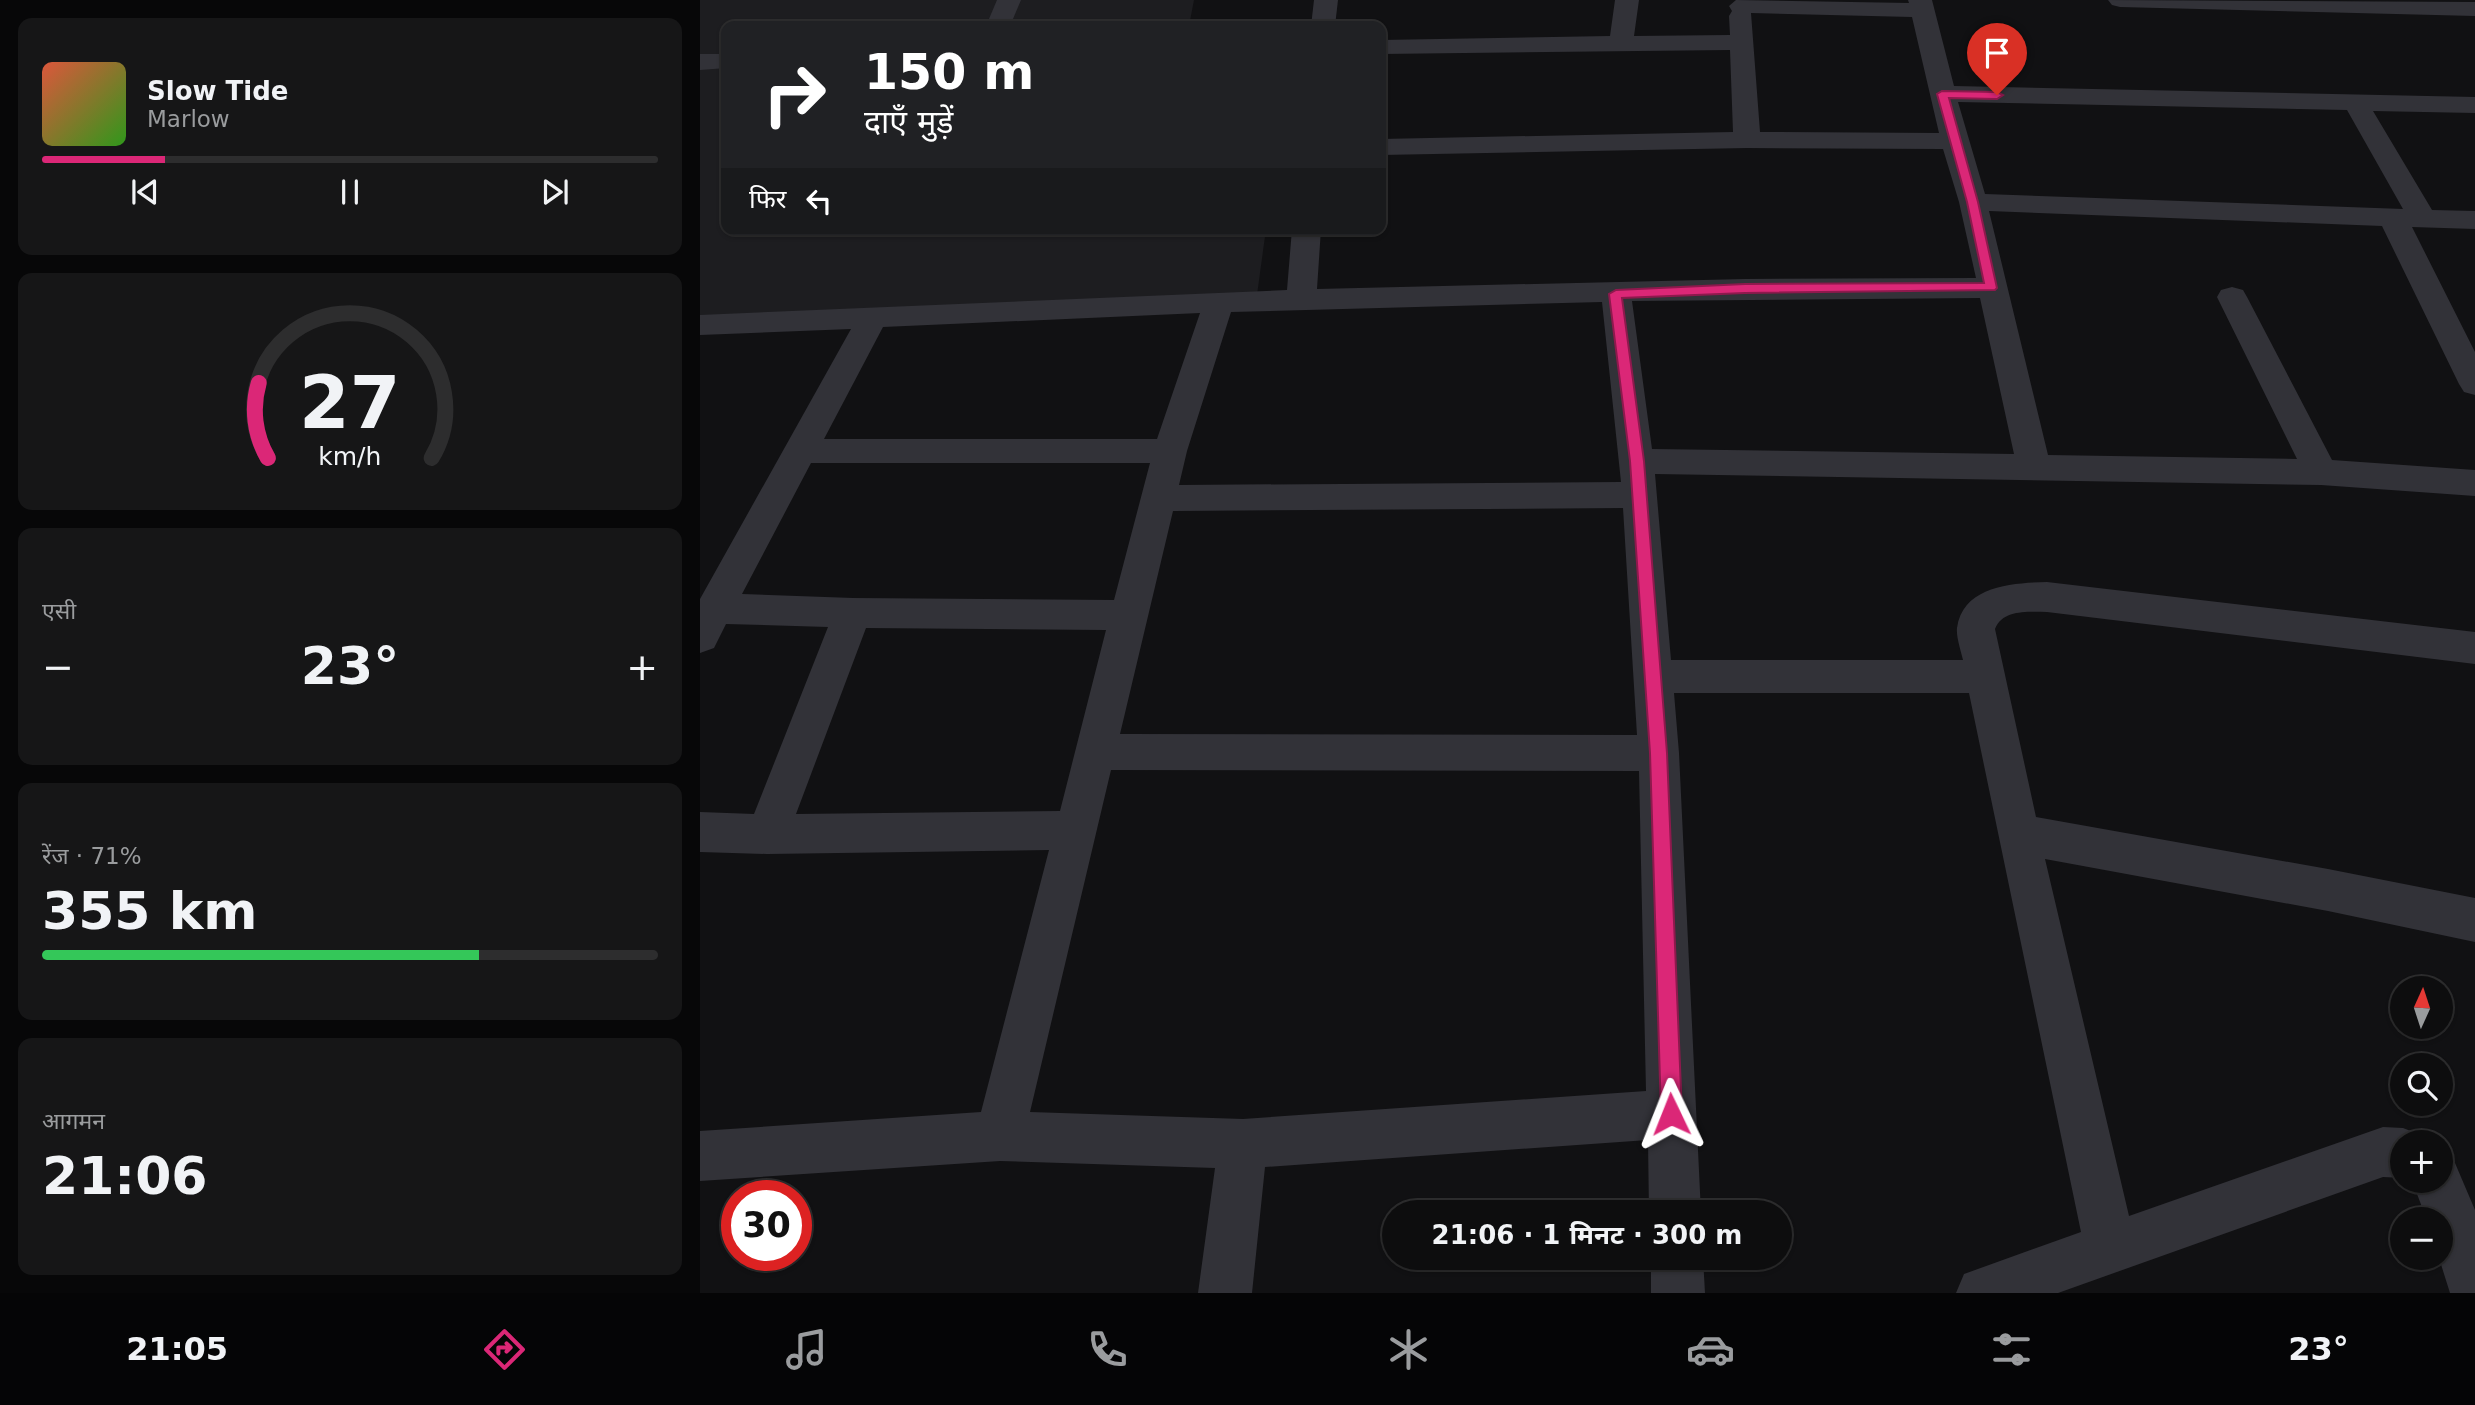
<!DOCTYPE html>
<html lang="hi">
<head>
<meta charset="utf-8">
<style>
  body { margin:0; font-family:"DejaVu Sans","Noto Sans Devanagari",sans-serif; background:#161617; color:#f1f3f6; height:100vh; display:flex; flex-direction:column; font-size:26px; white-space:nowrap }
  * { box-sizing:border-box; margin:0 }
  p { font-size:23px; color:#9a9c9e }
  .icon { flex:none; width:38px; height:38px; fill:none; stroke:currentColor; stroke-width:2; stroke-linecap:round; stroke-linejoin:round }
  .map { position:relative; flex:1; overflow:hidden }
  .panel { display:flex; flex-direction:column; gap:18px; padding:18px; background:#070708; width:700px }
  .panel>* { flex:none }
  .guide { position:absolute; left:21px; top:21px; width:665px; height:214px; border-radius:14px; box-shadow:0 2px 5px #0004,0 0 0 2px #2d2d2e; background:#202124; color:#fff; overflow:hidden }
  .needle { width:46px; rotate:3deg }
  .buttons { position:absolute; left:1690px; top:976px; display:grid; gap:14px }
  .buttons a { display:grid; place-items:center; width:63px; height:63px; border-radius:50%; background:#0d0d0e; box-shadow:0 2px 5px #0004,0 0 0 2px #2d2d2e; font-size:35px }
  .speed { position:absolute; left:21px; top:1180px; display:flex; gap:14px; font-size:35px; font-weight:700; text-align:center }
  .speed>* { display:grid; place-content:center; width:91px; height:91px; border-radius:50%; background:#0d0d0e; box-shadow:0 2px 5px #0004,0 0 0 2px #2d2d2e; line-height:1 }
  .speed .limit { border:10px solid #d22; background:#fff; color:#111 }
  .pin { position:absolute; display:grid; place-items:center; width:60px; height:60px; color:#fff; margin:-72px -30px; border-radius:50% 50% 50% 0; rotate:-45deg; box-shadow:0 0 7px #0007 }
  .pin .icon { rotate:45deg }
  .me { position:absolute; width:77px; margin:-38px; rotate:358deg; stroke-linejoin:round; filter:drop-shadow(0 0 5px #0008) }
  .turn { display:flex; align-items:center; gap:24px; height:147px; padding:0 28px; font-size:32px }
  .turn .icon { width:91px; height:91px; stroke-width:2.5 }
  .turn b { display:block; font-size:49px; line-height:60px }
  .then { display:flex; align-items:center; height:66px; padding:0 28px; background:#0003; gap:14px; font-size:26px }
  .big { font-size:52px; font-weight:700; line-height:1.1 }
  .panel .tile { flex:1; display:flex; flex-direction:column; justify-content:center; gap:10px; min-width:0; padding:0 24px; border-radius:14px; background:#161617 }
  .panel .dial { align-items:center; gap:0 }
  .dial svg { height:182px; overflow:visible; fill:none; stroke:#2d2d2e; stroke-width:7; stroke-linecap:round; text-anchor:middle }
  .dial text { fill:#f1f3f6; stroke:none }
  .song { display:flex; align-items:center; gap:21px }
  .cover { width:84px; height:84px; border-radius:10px; background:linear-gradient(135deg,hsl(10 70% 55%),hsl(110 70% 35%)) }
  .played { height:7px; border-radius:4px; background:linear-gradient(90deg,#db2777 20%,#2d2d2e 20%) }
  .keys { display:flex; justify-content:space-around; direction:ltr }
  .heat { display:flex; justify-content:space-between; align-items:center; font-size:38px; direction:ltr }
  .charge { height:10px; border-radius:5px; background:linear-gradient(90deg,#34c759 71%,#2d2d2e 0) }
  .trip { position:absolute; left:682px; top:1200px; width:410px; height:70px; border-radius:35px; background:#0d0d0e; box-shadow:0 2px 5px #0004,0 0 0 2px #2d2d2e; font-weight:700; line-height:70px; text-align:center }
  .menu { display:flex; height:112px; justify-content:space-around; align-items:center; background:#050506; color:#9a9c9e }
  .menu .icon { width:49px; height:49px }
  .menu .active { color:#db2777 }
  .menu b { font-size:32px; color:#f1f3f6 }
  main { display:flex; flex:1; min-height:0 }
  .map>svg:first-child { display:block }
</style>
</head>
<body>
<main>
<section class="panel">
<div class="tile">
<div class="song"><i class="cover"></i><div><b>Slow Tide</b><p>Marlow</p></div></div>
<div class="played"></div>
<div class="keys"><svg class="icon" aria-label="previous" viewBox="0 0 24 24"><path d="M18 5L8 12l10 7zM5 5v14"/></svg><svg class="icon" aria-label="pause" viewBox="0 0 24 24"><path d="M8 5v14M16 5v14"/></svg><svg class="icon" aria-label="next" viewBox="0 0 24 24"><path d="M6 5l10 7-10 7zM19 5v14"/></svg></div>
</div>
<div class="tile dial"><svg viewBox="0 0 100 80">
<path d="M14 69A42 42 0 1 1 86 69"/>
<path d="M14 69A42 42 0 0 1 10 36" stroke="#db2777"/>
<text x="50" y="56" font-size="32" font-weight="700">27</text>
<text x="50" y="72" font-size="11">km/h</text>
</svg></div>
<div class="tile"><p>एसी</p>
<div class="heat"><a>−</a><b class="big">23°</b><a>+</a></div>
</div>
<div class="tile"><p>रेंज · 71%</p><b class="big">355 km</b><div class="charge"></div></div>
<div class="tile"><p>आगमन</p><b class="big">21:06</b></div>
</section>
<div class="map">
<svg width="1775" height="1293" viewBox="0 0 1775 1293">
  <rect width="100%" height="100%" fill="#111113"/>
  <path fill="#1d1d20" d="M 0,0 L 494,0 L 489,26 L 26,26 L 26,229 L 566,229 L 557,295 L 0,319 Z"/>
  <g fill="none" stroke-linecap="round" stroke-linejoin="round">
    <g fill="#323238" fill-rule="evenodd">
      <path d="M 297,0 L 321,0 L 310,26 L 286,26 Z"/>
      <path d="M 614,0 L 638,0 L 635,26 L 611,26 Z"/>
      <path d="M 915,0 L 939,0 L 934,36 L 1030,35 L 1029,16 L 1032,11 L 1029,6 L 1036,0 L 1209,3 L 1208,0 L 1232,0 L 1254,86 L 1775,97 L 1775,113 L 1673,111 L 1732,210 L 1775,211 L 1775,229 L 1712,227 L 1775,352 L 1775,395 L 1764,392 L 1759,384 L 1682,226 L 1289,211 L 1348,455 L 1597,459 L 1517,297 L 1521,290 L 1532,287 L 1543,290 L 1547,297 L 1632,460 L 1775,470 L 1775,496 L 1621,485 L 955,474 L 971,660 L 1263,660 C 1261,651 1256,637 1257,628 C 1263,585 1314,583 1347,582 L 1775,632 L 1775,664 L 1347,612 C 1329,612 1303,609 1295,629 L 1336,817 L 1628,869 L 1775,898 L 1775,942 L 1628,911 L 1345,859 L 1429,1216 L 1683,1127 L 1703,1128 L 1721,1135 L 1724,1143 L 1703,1143 L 1703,1178 L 1683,1177 L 1358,1293 L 1256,1293 L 1264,1274 L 1381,1232 L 1269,693 L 974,693 L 979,753 L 1001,1213 L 949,1213 L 948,1140 L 565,1167 L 552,1293 L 498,1293 L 515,1168 L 300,1161 L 0,1181 L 0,1131 L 281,1112 L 349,850 L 67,854 L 0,852 L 0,812 L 54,814 L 128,627 L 26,624 L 14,648 L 0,653 L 0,599 L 151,329 L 0,335 L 0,315 L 587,290 L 592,229 L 621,229 L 617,289 L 1045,279 L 1276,278 L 1259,202 L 1243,149 L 1047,148 L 681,155 L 681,139 L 1033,132 L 1030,50 L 681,54 L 681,40 L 910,36 ZM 1051,13 L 1212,17 L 1239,133 L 1060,132 ZM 1258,102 L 1647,110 L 1703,209 L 1285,194 ZM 1280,298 L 1314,454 L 952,449 L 932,301 ZM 902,302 L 921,482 L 479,485 L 487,451 L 531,312 ZM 500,313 L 457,439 L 124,439 L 183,327 ZM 111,463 L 450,463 L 414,600 L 153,598 L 42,594 ZM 923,508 L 937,735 L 420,734 L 473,511 ZM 166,628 L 406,630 L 360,811 L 96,814 ZM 411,770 L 939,771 L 946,1091 L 543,1119 L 330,1112 Z"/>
      <path d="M 1408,0 L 1775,2 L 1775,16 L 1420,7 L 1412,5 Z"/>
      <path d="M 0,54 L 26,54 L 26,68 L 0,70 Z"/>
      <path d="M 1741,1157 L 1755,1163 L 1775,1210 L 1775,1293 L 1750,1293 L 1739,1258 L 1741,1258 L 1741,1220 L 1727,1220 L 1712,1181 L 1741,1181 Z"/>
      <path d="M 951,1258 L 1003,1258 L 1005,1293 L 951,1293 Z"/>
    </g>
  </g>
  <path fill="#db2777" stroke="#8e194d" stroke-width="2" d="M 1242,91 L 1297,92 L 1303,95 L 1297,99 L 1249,98 L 1278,202 L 1297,288 L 1295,290 L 1045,293 L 922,298 L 944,461 L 967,753 L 982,1114 L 979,1121 L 971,1124 L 964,1121 L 961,1114 L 950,753 L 930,461 L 909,294 L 916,290 L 1045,284 L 1284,283 L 1267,202 L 1237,94 Z"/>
</svg>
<div class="buttons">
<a><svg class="needle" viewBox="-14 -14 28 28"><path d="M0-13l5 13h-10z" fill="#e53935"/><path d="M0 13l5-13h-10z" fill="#9a9c9e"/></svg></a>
<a><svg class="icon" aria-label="search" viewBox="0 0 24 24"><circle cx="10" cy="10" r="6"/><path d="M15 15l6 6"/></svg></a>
<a>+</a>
<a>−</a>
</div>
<div class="speed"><div class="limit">30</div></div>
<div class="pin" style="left:1297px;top:95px;background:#d93025"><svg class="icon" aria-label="arrive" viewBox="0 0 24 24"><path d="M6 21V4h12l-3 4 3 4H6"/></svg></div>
<svg class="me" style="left:971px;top:1114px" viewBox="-20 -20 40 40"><path d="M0-17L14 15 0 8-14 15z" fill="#db2777" stroke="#fff" stroke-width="4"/></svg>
<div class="trip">21:06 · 1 मिनट · 300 m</div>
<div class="guide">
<div class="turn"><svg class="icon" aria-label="right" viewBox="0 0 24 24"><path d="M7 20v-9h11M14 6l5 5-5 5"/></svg><div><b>150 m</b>दाएँ मुड़ें</div></div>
<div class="then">फिर<svg class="icon" aria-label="left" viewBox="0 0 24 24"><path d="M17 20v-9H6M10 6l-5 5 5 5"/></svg></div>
</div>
</div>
</main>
<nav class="menu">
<b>21:05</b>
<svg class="icon active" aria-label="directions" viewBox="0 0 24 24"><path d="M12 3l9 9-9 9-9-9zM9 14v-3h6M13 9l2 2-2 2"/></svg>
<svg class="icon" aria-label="music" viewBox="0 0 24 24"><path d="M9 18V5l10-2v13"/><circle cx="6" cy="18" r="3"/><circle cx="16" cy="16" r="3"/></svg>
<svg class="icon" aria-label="phone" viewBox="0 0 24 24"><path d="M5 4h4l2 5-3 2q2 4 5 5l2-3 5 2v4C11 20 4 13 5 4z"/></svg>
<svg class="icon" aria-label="climate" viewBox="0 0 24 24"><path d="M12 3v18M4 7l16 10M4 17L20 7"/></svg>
<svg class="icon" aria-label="car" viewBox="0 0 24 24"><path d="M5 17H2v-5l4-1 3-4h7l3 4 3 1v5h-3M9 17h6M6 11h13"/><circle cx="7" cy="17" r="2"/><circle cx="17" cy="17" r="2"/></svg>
<svg class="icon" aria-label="filters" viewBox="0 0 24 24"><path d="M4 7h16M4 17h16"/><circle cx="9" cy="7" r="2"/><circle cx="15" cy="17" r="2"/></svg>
<b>23°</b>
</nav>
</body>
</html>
